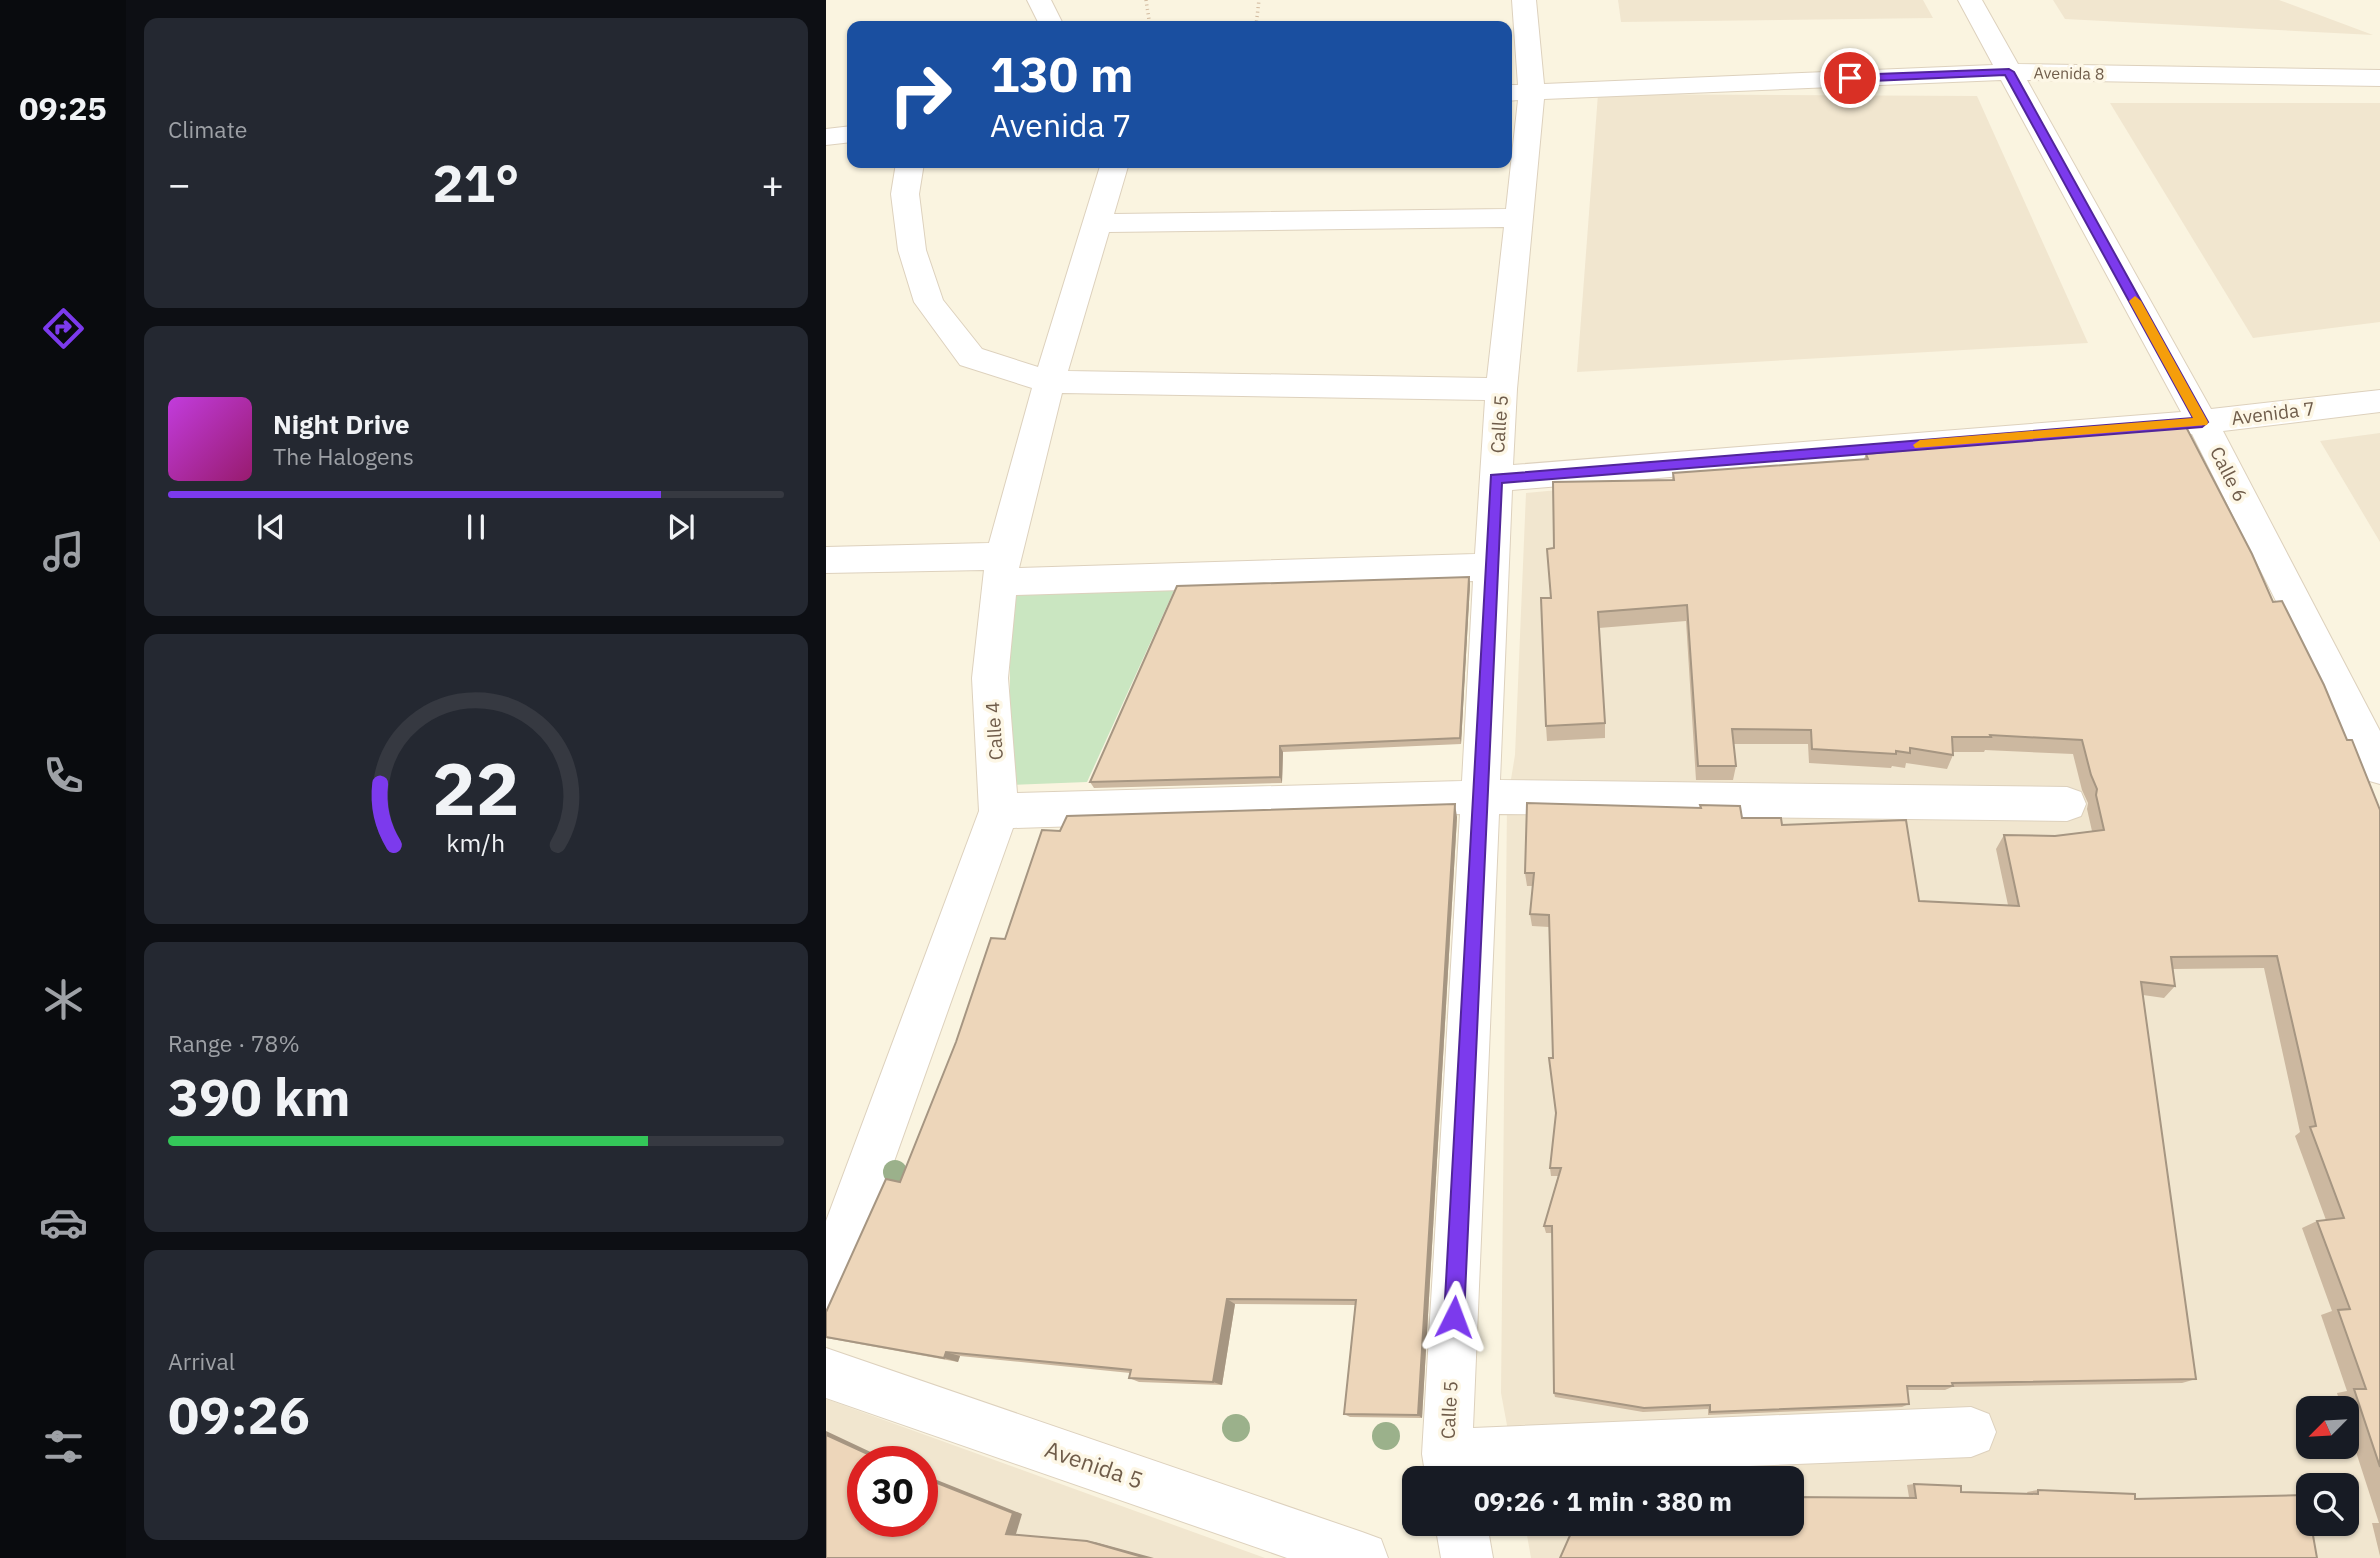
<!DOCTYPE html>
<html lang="en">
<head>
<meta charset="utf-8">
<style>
  body { margin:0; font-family:"IBM Plex Sans",sans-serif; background:#242831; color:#f1f3f6; height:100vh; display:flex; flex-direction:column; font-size:26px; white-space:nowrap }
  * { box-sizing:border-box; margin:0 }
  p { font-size:23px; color:#9ea1a6 }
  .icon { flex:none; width:38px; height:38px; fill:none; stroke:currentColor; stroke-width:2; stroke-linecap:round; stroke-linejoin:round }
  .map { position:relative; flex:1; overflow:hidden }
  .sheet { display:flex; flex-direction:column; gap:18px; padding:18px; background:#0d0f14; width:700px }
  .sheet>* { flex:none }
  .top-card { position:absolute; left:21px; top:21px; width:665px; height:147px; border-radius:14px; box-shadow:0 2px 5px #0004; background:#1a4fa0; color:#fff; overflow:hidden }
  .needle { width:46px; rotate:246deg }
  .tools { position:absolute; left:1470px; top:1396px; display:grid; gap:14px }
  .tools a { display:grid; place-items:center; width:63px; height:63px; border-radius:14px; background:#171b24; box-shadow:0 2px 5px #0004; font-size:35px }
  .speed { position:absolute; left:21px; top:1446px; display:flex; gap:14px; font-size:35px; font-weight:700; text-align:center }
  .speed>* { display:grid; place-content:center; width:91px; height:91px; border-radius:50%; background:#171b24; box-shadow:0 2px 5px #0004; line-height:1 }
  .speed .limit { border:10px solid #d22; background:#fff; color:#111 }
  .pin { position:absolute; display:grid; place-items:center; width:60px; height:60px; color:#fff; margin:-30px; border:4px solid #fff; border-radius:50%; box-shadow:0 2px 7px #0007 }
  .me { position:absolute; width:77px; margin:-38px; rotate:3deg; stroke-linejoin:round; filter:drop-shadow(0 0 5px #0008) }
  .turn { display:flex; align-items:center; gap:24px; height:147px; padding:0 28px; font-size:32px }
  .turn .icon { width:91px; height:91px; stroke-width:2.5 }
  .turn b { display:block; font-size:49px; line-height:60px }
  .big { font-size:52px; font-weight:700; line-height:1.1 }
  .sheet .tile { flex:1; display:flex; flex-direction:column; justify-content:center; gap:10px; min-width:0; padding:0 24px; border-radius:14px; background:#242831 }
  .sheet .dial { align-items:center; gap:0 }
  .dial svg { height:182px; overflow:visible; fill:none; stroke:#363941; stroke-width:7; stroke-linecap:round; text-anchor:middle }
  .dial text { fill:#f1f3f6; stroke:none }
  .song { display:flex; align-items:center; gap:21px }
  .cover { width:84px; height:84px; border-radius:10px; background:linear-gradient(135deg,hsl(290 70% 55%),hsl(320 70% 35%)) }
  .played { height:7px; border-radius:4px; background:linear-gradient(90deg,#7c3aed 80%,#363941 80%) }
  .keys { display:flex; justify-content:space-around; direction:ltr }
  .heat { display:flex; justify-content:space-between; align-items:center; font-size:38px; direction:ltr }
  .charge { height:10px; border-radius:5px; background:linear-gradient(90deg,#34c759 78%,#363941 0) }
  .trip { position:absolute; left:576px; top:1466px; width:402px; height:70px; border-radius:14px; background:#171b24; box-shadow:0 2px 5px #0004; font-weight:700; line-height:70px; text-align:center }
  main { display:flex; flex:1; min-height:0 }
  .tab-bar { display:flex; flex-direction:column; width:126px; justify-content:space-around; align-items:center; background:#090b0e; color:#9ea1a6 }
  .tab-bar .icon { width:49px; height:49px }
  .tab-bar .selected { color:#7c3aed }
  .tab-bar b { font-size:32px; color:#f1f3f6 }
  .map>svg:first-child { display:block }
</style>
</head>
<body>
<main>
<nav class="tab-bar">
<b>09:25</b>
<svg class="icon selected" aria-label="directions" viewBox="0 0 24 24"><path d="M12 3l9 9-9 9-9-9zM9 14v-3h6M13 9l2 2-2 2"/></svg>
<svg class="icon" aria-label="music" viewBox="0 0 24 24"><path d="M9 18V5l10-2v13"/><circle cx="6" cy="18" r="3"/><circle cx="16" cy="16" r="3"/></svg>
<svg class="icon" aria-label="phone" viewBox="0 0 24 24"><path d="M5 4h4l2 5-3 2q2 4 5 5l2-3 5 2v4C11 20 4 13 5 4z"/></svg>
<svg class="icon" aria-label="climate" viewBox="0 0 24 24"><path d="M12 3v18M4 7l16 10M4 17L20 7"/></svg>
<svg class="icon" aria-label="car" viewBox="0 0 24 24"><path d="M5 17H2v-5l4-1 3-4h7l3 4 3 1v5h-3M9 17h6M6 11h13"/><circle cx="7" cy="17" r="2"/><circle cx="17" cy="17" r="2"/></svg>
<svg class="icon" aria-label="filters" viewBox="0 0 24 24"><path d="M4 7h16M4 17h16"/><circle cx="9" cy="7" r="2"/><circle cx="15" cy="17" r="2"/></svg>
</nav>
<section class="sheet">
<div class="tile"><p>Climate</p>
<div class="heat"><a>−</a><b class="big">21°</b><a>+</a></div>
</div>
<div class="tile">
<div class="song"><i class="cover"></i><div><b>Night Drive</b><p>The Halogens</p></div></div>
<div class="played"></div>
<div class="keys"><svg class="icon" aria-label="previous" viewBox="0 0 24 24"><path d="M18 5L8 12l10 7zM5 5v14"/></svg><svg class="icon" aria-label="pause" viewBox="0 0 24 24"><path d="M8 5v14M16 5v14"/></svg><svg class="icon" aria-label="next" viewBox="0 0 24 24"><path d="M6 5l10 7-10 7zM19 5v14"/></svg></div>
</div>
<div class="tile dial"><svg viewBox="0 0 100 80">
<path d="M14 69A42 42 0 1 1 86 69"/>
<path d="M14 69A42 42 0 0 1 8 42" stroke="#7c3aed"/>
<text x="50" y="56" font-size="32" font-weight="700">22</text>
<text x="50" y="72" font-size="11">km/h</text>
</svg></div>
<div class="tile"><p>Range · 78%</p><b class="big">390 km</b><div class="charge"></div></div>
<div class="tile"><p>Arrival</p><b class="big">09:26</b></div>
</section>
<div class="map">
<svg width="1554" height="1558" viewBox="0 0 1554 1558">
  <rect width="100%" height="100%" fill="#faf4e0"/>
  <g fill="#f1e6cf" fill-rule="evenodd">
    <path d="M 792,0 L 1097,0 L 1107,18 L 795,22 Z"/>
    <path d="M 1227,0 L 1453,0 L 1547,35 L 1239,19 Z"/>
    <path d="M 772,94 L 1151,96 L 1262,343 L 751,372 Z"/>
    <path d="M 1284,103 L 1554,103 L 1554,322 L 1427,338 Z"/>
    <path d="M 1358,432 L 1554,820 L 1554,1558 L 705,1558 L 699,1524 L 966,1524 L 966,1479 L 691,1479 L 675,1393 L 681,803 L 689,755 L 700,493 ZM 1482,1409 L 1521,1409 L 1521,1447 L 1482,1447 ZM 1482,1486 L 1521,1486 L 1521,1524 L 1482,1524 Z"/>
    <path d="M 1554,433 L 1554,542 L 1494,441 Z"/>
    <path d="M 0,1399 L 439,1558 L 0,1558 ZM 37,1461 L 96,1461 L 96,1521 L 37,1521 Z"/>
  </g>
  <path fill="#cae6c1" d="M 350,586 L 261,782 L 184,785 L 184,590 Z"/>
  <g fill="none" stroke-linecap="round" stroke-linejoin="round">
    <g stroke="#ddd1bd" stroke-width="2">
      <path id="pedestrian" d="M 201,0 L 225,0 L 238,26 L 214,26 Z"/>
    </g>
    <g stroke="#ddd1bd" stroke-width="2">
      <g id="minor">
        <path d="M 686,0 L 710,0 L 718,84 L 1167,65 L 1132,0 L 1156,0 L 1192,64 L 1554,70 L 1554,86 L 1201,80 L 1385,409 L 1554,390 L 1554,412 L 1397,431 L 1554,731 L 1554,784 L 1540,780 L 1366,434 L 686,490 L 674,780 L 1241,787 L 1255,792 L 1260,804 L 1255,816 L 1241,821 L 673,814 L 647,1428 L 1145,1407 L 1163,1414 L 1170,1432 L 1163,1450 L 1145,1457 L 600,1479 L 596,1454 L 634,814 L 187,828 L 24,1285 L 17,1302 L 0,1309 L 0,1221 L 153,811 L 146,678 L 158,570 L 0,573 L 0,547 L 163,543 L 206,388 L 134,365 L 88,302 L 72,250 L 65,194 L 70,163 L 98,163 L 93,194 L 100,250 L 117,300 L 156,349 L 212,367 L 275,163 L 303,163 L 288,214 L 680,209 L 692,100 L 681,101 L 681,85 L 692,85 ZM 1175,80 L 1355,412 L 687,465 L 691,389 L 718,99 ZM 678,227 L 661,378 L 242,371 L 283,232 ZM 236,393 L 659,400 L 649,554 L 193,568 ZM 647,581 L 636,781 L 191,793 L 182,678 L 190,595 Z"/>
        <path d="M 26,126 L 26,142 L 0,145 L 0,129 Z"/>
        <path d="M 0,1348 L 536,1532 L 555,1539 L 562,1558 L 461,1558 L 0,1398 Z"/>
        <path d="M 609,1524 L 661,1524 L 667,1558 L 615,1558 Z"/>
      </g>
    </g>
    <g stroke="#d1b99e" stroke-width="3.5" stroke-dasharray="1 3.5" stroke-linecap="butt">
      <path d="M 320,0 L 324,26"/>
      <path d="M 430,26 L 433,0"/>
    </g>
    <use href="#pedestrian" fill="#fff" fill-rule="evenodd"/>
    <use href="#minor" fill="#fff" fill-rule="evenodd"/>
  </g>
  <g fill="#9bb18b">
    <circle cx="69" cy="1172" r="12"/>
    <circle cx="410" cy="1428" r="14"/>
    <circle cx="560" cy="1436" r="14"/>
  </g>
  <g fill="#ccb8a0">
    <path d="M 1040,454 L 1447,602 L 1521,740 L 1554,810 L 1554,1556 L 1546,1523 L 1553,1523 L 1521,1424 L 1521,1409 L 1516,1409 L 1511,1393 L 1521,1391 L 1495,1315 L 1506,1311 L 1476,1228 L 1491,1221 L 1500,1220 L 1469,1136 L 1474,1132 L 1438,968 L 1347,969 L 1349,986 L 1338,998 L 1317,995 L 1370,1379 L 1356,1383 L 1126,1387 L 1119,1390 L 1081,1390 L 1083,1404 L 1076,1407 L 882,1415 L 882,1409 L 817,1412 L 729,1397 L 728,1393 L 726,1233 L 720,1233 L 718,1226 L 732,1176 L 725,1176 L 724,1168 L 730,1114 L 723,927 L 706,926 L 704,914 L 707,886 L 701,886 L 699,873 L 916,818 L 956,825 L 1093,901 L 1182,905 L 1170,849 L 1178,835 L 1229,836 L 1266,831 L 1261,809 L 1262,803 L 1256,790 L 1247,754 L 1159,750 L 1158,752 L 1127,752 L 1127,755 L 1121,769 L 1080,763 L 1079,768 L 1066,766 L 1065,768 L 983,763 L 982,744 L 907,744 L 910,766 L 907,780 L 870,780 L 860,621 L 773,628 L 779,723 L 779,738 L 721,741 L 720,726 L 724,598 L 728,548 L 846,480 L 847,473 L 1038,459 Z"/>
    <path d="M 643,577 L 644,584 L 635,744 L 457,752 L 456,783 L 268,788 L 264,782 Z"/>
    <path d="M 631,817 L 596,1418 L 524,1417 L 518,1414 L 529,1305 L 409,1304 L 396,1385 L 313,1382 L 303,1378 L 304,1373 L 134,1356 L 132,1362 L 0,1338 L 0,1312 L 74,1182 L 179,939 L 234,831 Z"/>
    <path d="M 1088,1484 L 1135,1492 L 1202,1494 L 1201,1492 L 1212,1490 L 1309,1499 L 1083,1497 L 1081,1485 Z"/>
  </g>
  <g fill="#a69682">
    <path d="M 643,577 L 644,584 L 635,744 L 634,738 Z"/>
    <path d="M 454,746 L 457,752 L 456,783 L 454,777 Z"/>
    <path d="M 629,804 L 631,817 L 596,1418 L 592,1415 Z"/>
    <path d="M 401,1299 L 409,1304 L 396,1385 L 387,1382 Z"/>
    <path d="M 120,1352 L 134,1356 L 132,1362 L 118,1358 Z"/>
    <path d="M 0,1431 L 51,1455 L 65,1461 L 57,1461 L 39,1454 L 0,1435 Z"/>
    <path d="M 96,1474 L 196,1514 L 190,1534 L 180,1534 L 96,1477 Z"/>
    <path d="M 261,1541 L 269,1542 L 328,1558 L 320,1558 Z"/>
  </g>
  <g fill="#edd6ba" stroke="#a69682" stroke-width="2">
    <path d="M 1358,423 L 1426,554 L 1447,602 L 1456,601 L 1498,685 L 1521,740 L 1526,740 L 1554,810 L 1554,1467 L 1528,1389 L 1540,1389 L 1512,1310 L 1524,1309 L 1491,1221 L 1518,1218 L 1484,1127 L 1490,1126 L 1451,956 L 1345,957 L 1349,986 L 1315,982 L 1370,1379 L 1126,1383 L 1127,1386 L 1081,1386 L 1083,1404 L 884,1412 L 884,1405 L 818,1408 L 728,1393 L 726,1226 L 718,1226 L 735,1168 L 724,1168 L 730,1113 L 723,1058 L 727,1058 L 723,915 L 704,914 L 708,873 L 699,873 L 701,803 L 875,808 L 874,805 L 914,806 L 916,818 L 955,818 L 956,825 L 1080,820 L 1093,901 L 1193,906 L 1178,835 L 1229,836 L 1278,830 L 1270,795 L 1271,789 L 1265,775 L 1256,740 L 1164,735 L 1165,737 L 1126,737 L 1127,755 L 1084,748 L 1084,753 L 1070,751 L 1070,754 L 986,749 L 985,730 L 906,729 L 910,766 L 872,766 L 861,605 L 772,612 L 779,723 L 720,726 L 715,598 L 725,598 L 721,549 L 728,548 L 727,482 L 848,480 L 847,473 L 1042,459 L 1040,454 Z"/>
    <path d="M 643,577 L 634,738 L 454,746 L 454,777 L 264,782 L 351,586 Z"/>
    <path d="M 629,804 L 592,1415 L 518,1414 L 530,1300 L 401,1299 L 387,1382 L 303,1378 L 305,1370 L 120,1352 L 118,1358 L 0,1337 L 0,1312 L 60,1179 L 74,1182 L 130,1042 L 165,938 L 179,939 L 216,830 L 234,831 L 241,816 Z"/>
    <path d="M 0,1435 L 57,1461 L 37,1461 L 37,1521 L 96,1521 L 96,1477 L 187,1513 L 180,1534 L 261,1541 L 320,1558 L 0,1558 Z"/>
    <path d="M 1088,1484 L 1135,1486 L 1135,1492 L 1212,1494 L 1212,1490 L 1309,1494 L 1309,1499 L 1479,1495 L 1482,1511 L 1482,1524 L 1485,1524 L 1491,1558 L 734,1558 L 749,1524 L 966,1524 L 966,1497 L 1090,1498 Z"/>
  </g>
  <path fill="#7c3aed" stroke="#51269a" stroke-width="2" d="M 1183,69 L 1188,72 L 1382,422 L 1376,427 L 676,483 L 638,1317 L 635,1324 L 628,1327 L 621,1324 L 618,1317 L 665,475 L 1367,418 L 1179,75 L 1024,82 L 1019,78 L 1024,75 Z"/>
  <path fill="#f59e0b" d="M 1309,296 L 1315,301 L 1382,422 L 1381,425 L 1089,448 L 1087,445 L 1094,440 L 1367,418 L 1303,301 Z"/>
  <g text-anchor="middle" stroke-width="7" stroke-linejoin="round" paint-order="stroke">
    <g font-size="16" fill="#6f5c4a" stroke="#fdf7e6">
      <text transform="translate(1243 73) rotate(1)" y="6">Avenida 8</text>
    </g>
    <g font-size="19" fill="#6f5c4a" stroke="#fdf7e6">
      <text transform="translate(1447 413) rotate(-7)" y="7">Avenida 7</text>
      <text transform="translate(673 424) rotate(-86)" y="7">Calle 5</text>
      <text transform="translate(1403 474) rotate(63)" y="7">Calle 6</text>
      <text transform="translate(168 731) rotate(-94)" y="7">Calle 4</text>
      <text transform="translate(623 1410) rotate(-87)" y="7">Calle 5</text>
    </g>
    <g font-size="23" fill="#6f5c4a" stroke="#fdf7e6">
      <text transform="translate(268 1465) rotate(19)" y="8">Avenida 5</text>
    </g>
  </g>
</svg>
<div class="tools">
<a><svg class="needle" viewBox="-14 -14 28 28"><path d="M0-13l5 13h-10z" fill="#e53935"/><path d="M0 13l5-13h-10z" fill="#9ea1a6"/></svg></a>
<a><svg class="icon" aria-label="search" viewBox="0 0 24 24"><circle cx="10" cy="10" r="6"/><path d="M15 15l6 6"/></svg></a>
</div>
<div class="speed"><div class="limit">30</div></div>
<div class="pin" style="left:1024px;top:78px;background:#d93025"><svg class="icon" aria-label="arrive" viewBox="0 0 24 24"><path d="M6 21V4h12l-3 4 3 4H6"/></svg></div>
<svg class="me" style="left:628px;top:1317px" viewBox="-20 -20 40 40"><path d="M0-17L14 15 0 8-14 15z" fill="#7c3aed" stroke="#fff" stroke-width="4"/></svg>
<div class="trip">09:26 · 1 min · 380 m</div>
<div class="top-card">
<div class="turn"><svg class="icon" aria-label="right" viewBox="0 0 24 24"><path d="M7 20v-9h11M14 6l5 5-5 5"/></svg><div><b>130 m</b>Avenida 7</div></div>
</div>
</div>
</main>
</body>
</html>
